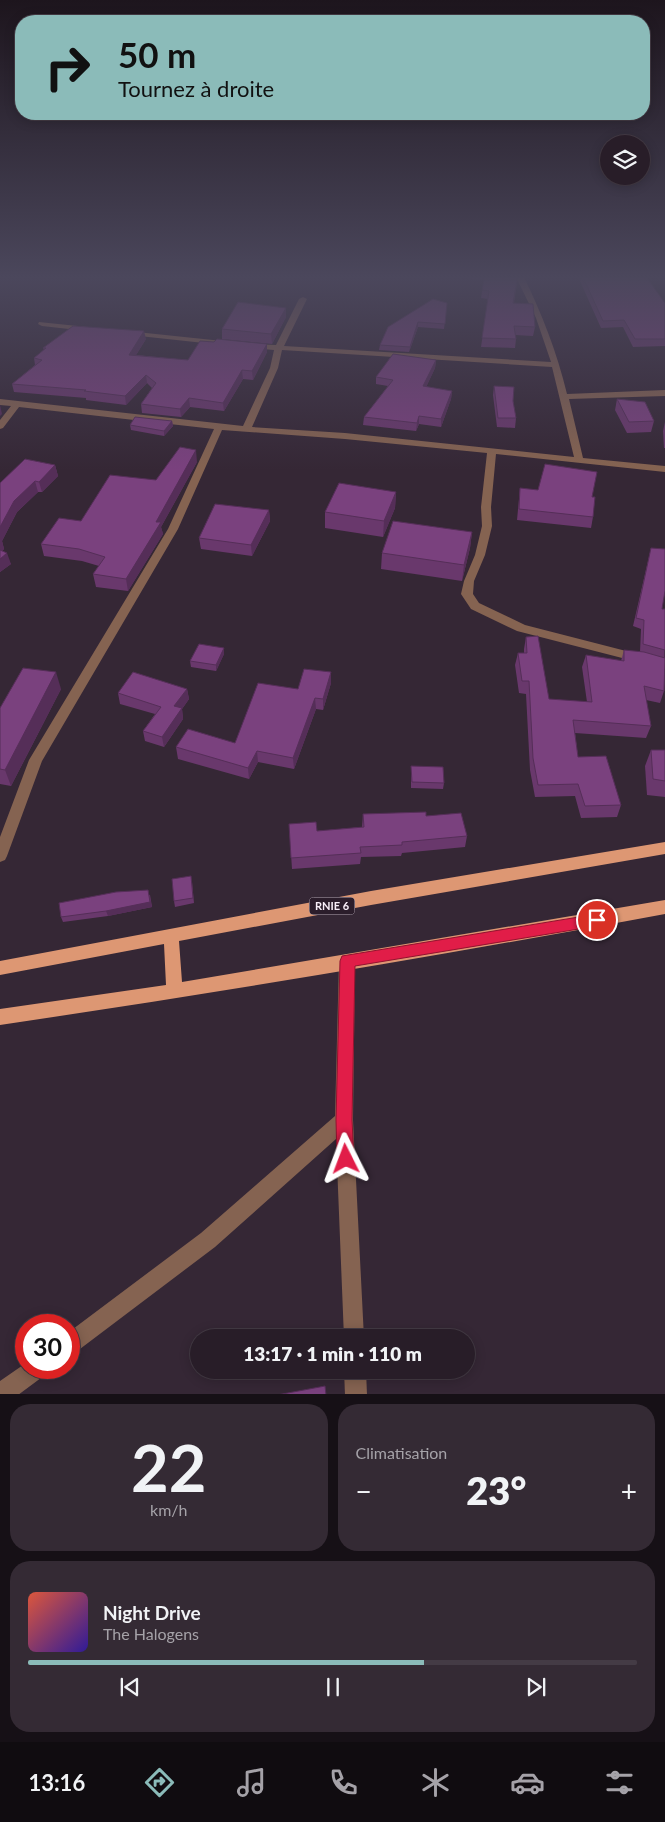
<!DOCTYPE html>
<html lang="fr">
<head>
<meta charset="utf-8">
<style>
  body { margin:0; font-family:Lato,sans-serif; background:#342a34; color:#f1f3f6; height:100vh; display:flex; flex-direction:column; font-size:19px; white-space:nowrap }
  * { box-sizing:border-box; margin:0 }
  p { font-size:16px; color:#a5a2a8 }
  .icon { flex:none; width:28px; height:28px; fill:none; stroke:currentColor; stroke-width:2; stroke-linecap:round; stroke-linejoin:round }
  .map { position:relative; height:1394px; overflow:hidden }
  .details { display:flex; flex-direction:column; gap:10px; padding:10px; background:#161016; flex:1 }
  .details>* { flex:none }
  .guide { position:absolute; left:15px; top:15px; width:635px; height:105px; border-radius:20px; box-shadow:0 2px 12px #0003,0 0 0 1px #443b45; background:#8bbbb9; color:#111; overflow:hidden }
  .tools { position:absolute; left:600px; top:135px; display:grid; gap:10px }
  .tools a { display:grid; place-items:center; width:50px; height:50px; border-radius:50%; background:#281d28; box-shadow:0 2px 12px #0003,0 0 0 1px #443b45; font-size:25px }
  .speed { position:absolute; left:15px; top:1314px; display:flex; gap:10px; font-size:25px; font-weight:700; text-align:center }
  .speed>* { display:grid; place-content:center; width:65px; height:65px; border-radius:50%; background:#281d28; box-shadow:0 2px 12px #0003,0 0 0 1px #443b45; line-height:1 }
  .speed .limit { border:8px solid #d22; background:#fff; color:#111 }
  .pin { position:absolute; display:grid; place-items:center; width:42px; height:42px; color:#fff; margin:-21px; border:2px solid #fff; border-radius:50%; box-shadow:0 1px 5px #0007 }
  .me { position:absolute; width:55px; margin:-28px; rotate:357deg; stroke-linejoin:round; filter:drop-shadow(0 0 4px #0008) }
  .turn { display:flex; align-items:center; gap:18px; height:105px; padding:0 20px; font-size:22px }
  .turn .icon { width:65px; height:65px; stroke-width:2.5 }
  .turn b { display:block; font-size:35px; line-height:42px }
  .big { font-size:38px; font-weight:800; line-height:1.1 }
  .details .widget { flex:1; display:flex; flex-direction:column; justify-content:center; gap:8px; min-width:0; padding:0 18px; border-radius:20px; background:#342a34 }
  .details .dial { align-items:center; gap:0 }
  .dial b { font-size:65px; line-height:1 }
  .song { display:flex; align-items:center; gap:15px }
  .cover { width:60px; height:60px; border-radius:8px; background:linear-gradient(135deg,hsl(10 70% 55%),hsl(250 70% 35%)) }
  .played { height:5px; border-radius:2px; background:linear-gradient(90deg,#8bbbb9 65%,#443b45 65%) }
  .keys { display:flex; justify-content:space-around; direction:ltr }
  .heat { display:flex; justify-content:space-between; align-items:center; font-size:28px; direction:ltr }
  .details .tiles { flex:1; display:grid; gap:10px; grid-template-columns:1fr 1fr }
  .widget:last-child { grid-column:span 2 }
  .trip { position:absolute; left:190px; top:1329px; width:285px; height:50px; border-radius:25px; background:#281d28; box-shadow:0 2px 12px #0003,0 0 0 1px #443b45; font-weight:800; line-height:50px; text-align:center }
  .tab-bar { display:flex; height:80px; justify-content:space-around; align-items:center; background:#100c10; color:#a5a2a8 }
  .tab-bar .icon { width:35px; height:35px }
  .tab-bar .selected { color:#8bbbb9 }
  .tab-bar b { font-size:22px; color:#f1f3f6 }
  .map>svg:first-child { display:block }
</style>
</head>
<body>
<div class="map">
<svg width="665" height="1395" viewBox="0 0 665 1395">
  <rect width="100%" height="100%" fill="#352735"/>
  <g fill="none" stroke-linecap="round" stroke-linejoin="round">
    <g fill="#856351" fill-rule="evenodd">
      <path d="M 515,275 L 523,275 C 542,314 557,352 567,394 L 665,390 L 665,396 L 569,399 L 583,458 L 665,466 L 665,472 L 496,454 L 491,507 L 492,526 L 485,555 L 474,581 L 473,594 L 479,603 L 525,625 L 665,661 L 665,669 L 517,631 L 471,609 L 461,594 L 464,581 L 475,555 L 482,526 L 481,507 L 487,453 L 345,439 L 222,430 L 178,529 L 42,761 L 7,856 L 5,860 L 0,862 L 0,837 L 29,760 L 168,529 L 214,429 L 19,407 L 3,428 L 0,429 L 0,420 L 11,406 L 0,405 L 0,399 L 243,426 L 270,368 L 274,350 L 252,348 L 248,346 L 252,344 L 276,345 L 299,299 L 303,297 L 307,299 L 284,346 L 551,362 L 536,318 ZM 282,350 L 552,367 L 574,457 L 345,433 L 252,427 L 278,368 Z"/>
      <path d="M 39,322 L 87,327 L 91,329 L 87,331 L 42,326 L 38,324 Z"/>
      <path d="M 127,331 L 232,342 L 236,344 L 232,346 L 130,335 L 127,335 Z"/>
      <path d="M 347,954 L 353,956 L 355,961 L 353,1120 L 364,1338 L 344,1338 L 336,1139 L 215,1247 L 76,1352 L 69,1355 L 69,1332 L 201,1233 L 335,1116 L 339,961 L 341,956 Z"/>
      <path d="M 26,1363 L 26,1368 L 49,1368 L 45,1375 L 18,1395 L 0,1395 L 0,1381 Z"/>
      <path d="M 344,1370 L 366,1370 L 367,1395 L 345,1395 Z"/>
    </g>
    <path fill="#dd9773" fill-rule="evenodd" d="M 665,842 L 665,854 L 371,905 L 179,941 L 182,982 L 665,900 L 665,914 C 444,955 222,992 0,1025 L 0,1009 L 166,985 L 164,944 L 0,975 L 0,961 L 371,891 Z"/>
  </g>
  <g fill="#69386c">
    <path d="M 469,275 L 518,275 L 514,303 L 535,327 L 533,336 L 515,335 L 516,339 L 515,348 L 481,347 L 488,299 L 481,298 L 484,280 L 470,279 Z"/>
    <path d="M 581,275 L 665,303 L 665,346 L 633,347 L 623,327 L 601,328 L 580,281 Z"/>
    <path d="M 447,303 L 444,329 L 418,327 L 409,352 L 379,350 L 380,345 Z"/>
    <path d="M 286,308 L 286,317 L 272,344 L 222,339 L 222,329 Z"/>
    <path d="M 146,339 L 136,355 L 188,360 L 214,342 L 267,344 L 267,352 L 253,380 L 243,379 L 224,411 L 190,407 L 181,417 L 142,413 L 141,404 L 152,388 L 147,383 L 126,405 L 86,400 L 86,398 L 14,392 L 12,384 L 35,365 L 34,358 L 44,350 L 43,348 Z"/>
    <path d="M 436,360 L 435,368 L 426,387 L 452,391 L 451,399 L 441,427 L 419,424 L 416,431 L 363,425 L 364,417 L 388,386 L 376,384 L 376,377 Z"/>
    <path d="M 494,386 L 513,401 L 516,418 L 515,428 L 497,427 L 493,395 Z"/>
    <path d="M 617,399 L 654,421 L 651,432 L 627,433 L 615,410 Z"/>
    <path d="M 172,421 L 173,426 L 164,436 L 131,430 L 130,425 Z"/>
    <path d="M 665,422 L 665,448 L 664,448 L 663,431 Z"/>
    <path d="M 197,462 L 161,527 L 163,534 L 128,591 L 96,587 L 93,574 L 99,566 L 82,561 L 44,556 L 41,544 L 156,480 Z"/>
    <path d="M 55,465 L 58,476 L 42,492 L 38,492 L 17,512 L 2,541 L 4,549 L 2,551 L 11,564 L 0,572 L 0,483 Z"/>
    <path d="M 520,488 L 592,497 L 593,517 L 591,528 L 517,520 Z"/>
    <path d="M 396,492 L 395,508 L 383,537 L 325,528 L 325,512 Z"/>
    <path d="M 269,510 L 270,521 L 252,556 L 201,549 L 199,538 Z"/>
    <path d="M 472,532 L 470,548 L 462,581 L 381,569 L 382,553 Z"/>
    <path d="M 651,548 L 662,609 L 665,609 L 664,691 L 660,703 L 646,700 L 651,726 L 646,738 L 575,733 L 578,757 L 621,805 L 617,817 L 581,818 L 575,796 L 535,797 L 530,770 L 526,694 L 519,693 L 515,665 L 518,653 L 524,653 L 524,649 L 526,637 L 549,699 L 587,702 L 582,667 L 586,655 L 621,661 L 624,650 L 640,652 L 641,629 L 633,626 Z"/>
    <path d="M 224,654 L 216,671 L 191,667 L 190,661 Z"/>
    <path d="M 331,672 L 331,683 L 323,710 L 316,709 L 294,769 L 258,762 L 249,779 L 178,759 L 176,747 L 235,743 L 298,689 Z"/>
    <path d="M 61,689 L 11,786 L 0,784 L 0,708 Z"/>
    <path d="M 187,689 L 189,699 L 182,709 L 183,719 L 164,747 L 145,741 L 143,731 L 155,714 L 120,704 L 118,693 Z"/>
    <path d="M 651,750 L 665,750 L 665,797 L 647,795 L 645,766 Z"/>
    <path d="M 411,766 L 444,783 L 443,789 L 411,788 Z"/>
    <path d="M 363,814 L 426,816 L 467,836 L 465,847 L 402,853 L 401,856 L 361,857 L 360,864 L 292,869 L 289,824 L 317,831 L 362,827 Z"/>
    <path d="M 192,882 L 194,903 L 175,907 L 174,901 Z"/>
    <path d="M 150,895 L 152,907 L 108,916 L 63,922 L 61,917 Z"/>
  </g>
  <g fill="#552e58">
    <path d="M 286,308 L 286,317 L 272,344 L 271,334 Z"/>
    <path d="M 418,322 L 418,327 L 409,352 L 410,347 Z"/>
    <path d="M 144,331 L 146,339 L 131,363 L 129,355 Z"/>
    <path d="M 267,344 L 267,352 L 253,380 L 252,371 Z"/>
    <path d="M 436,360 L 435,368 L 423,394 L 423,386 Z"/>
    <path d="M 242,370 L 243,379 L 224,411 L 223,403 Z"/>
    <path d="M 146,375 L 147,383 L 126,405 L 125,396 Z"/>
    <path d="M 452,391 L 451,399 L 441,427 L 441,419 Z"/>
    <path d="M 189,398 L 190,407 L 181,417 L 180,409 Z"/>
    <path d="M 0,405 L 2,414 L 0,416 Z"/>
    <path d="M 419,416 L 419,424 L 416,431 L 417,423 Z"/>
    <path d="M 172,421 L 173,426 L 164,436 L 164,431 Z"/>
    <path d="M 196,450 L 197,462 L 161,527 L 163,534 L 128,591 L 126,579 L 156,522 Z"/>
    <path d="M 55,465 L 58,476 L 42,492 L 39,482 Z"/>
    <path d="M 35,481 L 38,492 L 17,512 L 2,541 L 4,549 L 0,555 L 0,527 L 14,501 Z"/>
    <path d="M 396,492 L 395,508 L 383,537 L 384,521 Z"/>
    <path d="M 269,510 L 270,521 L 252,556 L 251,545 Z"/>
    <path d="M 472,532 L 470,548 L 462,581 L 464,565 Z"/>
    <path d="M 7,553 L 11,564 L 0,572 L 0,559 Z"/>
    <path d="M 224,648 L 224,654 L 216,671 L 216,665 Z"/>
    <path d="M 56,672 L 61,689 L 11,786 L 5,770 Z"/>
    <path d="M 331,672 L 331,683 L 323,710 L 323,699 Z"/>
    <path d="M 187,689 L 189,699 L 182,709 L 183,719 L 164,747 L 162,737 L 174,706 Z"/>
    <path d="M 315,698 L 316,709 L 294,769 L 293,758 Z"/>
    <path d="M 257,751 L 258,762 L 249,779 L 248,768 Z"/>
    <path d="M 148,890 L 152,907 L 108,916 L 106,911 Z"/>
  </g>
  <g fill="#7a417e" stroke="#552e58">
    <path d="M 485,275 L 518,275 L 513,303 L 533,304 L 535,327 L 514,326 L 516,339 L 482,338 L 489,291 L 482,290 Z"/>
    <path d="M 582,275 L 645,275 L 665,303 L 665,339 L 635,339 L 624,320 L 603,321 Z"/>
    <path d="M 433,299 L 447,303 L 445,324 L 418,322 L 410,347 L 380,345 L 388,327 Z"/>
    <path d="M 238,302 L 286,308 L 271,334 L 222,329 Z"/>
    <path d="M 73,326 L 144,331 L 129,355 L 188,360 L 200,341 L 214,342 L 217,339 L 267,344 L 252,371 L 242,370 L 223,403 L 189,398 L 180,409 L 141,404 L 156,383 L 146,375 L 125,396 L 84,391 L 86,390 L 12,384 L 42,360 L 34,358 L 46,348 L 43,348 Z"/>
    <path d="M 393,354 L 436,360 L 423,386 L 452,391 L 441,419 L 419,416 L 417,423 L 364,417 L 393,380 L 376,377 Z"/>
    <path d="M 494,386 L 514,387 L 513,401 L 516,418 L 498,418 Z"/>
    <path d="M 617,399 L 645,402 L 654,421 L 629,422 Z"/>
    <path d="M 135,417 L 172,421 L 164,431 L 130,425 Z"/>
    <path d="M 180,447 L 196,450 L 156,522 L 161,522 L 126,579 L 93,574 L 105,557 L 79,549 L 41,544 L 59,518 L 81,521 L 110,475 L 156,480 Z"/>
    <path d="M 25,459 L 55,465 L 39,482 L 35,481 L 14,501 L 0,527 L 0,483 Z"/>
    <path d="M 545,464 L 597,472 L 592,497 L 595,497 L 593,517 L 519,509 L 520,488 L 538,490 Z"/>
    <path d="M 339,483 L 396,492 L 384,521 L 325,512 Z"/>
    <path d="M 215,504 L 269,510 L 251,545 L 199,538 Z"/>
    <path d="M 393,521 L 472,532 L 464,565 L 382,553 Z"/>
    <path d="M 651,548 L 665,549 L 665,591 L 662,609 L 665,609 L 665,650 L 643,644 L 644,620 L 636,618 Z"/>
    <path d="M 0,550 L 7,553 L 0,559 Z"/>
    <path d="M 538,636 L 549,699 L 592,702 L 586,655 L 624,661 L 624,650 L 644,652 L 665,658 L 664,691 L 644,686 L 651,726 L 573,720 L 578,757 L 606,756 L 621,805 L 585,806 L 578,784 L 538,785 L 533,758 L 529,681 L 522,681 L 518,653 L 527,653 L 526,637 Z"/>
    <path d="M 199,644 L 224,648 L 216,665 L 190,661 Z"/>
    <path d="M 23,668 L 56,672 L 5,770 L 0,769 L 0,708 Z"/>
    <path d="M 304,669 L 331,672 L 323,699 L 315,698 L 293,758 L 257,751 L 248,768 L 176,747 L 188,729 L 235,743 L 258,683 L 298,689 Z"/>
    <path d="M 133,672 L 187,689 L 174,706 L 182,708 L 162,737 L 143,731 L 161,707 L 118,693 Z"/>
    <path d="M 651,750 L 665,750 L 665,781 L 653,779 Z"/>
    <path d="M 411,766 L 443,767 L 444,783 L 412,782 Z"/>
    <path d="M 426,812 L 426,816 L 461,813 L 467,836 L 402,842 L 402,845 L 360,847 L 361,853 L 291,858 L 289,824 L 316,822 L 317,831 L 364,827 L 363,814 Z"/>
    <path d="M 191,876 L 193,898 L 174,901 L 172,879 Z"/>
    <path d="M 148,890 L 150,902 L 106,911 L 61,917 L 59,903 L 116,892 Z"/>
    <path d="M 325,1386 L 326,1395 L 277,1395 Z"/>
  </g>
  <linearGradient id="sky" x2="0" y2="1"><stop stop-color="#1d151d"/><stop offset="0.59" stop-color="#4b475c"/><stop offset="1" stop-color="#4b475c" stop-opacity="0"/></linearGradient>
  <rect width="665" height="470" fill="url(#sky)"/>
  <path fill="#e11d48" stroke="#92132f" d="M 597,914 L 602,916 L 604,920 L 602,925 L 597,926 L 355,966 L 352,1120 L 354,1159 L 352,1165 L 346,1168 L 340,1165 L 337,1159 L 336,1120 L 340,961 L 342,956 Z"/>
  <g text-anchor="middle" stroke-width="5" stroke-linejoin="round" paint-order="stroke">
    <rect fill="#2b1d2b" stroke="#baafba" stroke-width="1" x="309.5" y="897.5" width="45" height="17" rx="4"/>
    <g font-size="11" font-weight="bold" fill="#f8eef8">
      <text x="332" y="910">RNIE 6</text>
    </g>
  </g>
</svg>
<div class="tools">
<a><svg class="icon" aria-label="layers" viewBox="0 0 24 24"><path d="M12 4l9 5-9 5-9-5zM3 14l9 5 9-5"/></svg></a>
</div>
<div class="speed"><div class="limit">30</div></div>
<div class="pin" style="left:597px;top:920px;background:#d93025"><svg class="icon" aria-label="arrive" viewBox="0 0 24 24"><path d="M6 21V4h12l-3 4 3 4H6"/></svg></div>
<svg class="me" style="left:346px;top:1159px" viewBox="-20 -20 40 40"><path d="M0-17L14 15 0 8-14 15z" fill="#e11d48" stroke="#fff" stroke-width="4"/></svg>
<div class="trip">13:17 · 1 min · 110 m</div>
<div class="guide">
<div class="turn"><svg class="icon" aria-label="right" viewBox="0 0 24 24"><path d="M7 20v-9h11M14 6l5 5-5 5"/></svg><div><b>50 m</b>Tournez à droite</div></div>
</div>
</div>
<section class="details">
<div class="tiles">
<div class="widget dial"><b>22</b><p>km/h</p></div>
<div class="widget"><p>Climatisation</p>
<div class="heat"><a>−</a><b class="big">23°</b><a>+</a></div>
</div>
<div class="widget">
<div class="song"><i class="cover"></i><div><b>Night Drive</b><p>The Halogens</p></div></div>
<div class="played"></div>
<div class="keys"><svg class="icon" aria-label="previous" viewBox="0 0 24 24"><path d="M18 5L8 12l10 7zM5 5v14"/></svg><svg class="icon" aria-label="pause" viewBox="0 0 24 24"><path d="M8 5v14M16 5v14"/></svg><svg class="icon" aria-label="next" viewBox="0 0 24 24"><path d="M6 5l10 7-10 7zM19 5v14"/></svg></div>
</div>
</div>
</section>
<nav class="tab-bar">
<b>13:16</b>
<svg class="icon selected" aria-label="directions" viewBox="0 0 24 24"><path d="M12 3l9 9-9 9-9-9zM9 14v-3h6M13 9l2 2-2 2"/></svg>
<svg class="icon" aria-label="music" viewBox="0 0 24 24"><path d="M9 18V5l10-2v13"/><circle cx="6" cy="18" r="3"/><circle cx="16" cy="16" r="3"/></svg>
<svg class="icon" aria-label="phone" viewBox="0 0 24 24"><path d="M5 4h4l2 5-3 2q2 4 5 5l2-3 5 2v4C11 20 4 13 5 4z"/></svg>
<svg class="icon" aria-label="climate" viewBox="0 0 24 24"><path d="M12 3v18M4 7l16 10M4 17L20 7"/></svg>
<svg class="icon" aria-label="car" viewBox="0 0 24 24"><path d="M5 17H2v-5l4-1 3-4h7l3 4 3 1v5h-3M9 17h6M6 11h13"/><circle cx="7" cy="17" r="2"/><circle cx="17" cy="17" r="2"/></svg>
<svg class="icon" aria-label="filters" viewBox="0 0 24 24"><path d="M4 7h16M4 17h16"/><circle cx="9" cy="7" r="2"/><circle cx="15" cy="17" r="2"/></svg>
</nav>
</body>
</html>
